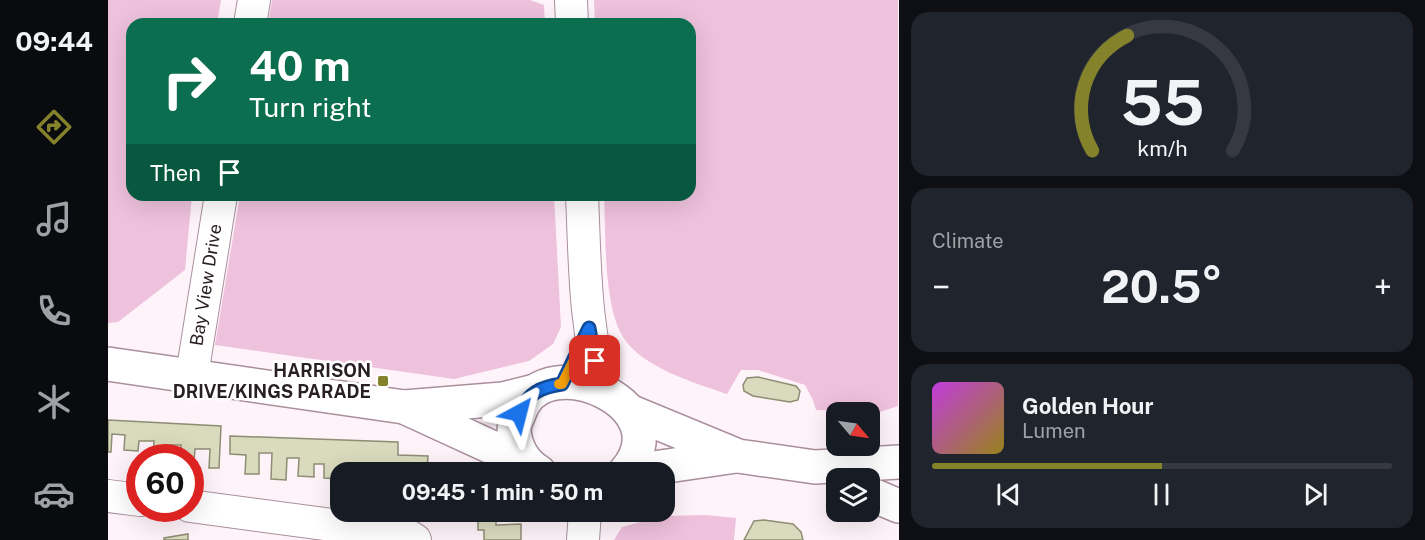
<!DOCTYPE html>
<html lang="en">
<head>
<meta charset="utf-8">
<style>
  body { margin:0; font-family:"Public Sans",sans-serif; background:#20242c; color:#f1f3f6; height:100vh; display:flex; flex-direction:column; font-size:22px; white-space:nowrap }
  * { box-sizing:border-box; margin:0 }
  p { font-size:20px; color:#9ea1a6 }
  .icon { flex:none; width:33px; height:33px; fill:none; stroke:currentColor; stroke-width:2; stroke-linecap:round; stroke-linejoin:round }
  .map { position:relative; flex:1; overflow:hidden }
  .panel { display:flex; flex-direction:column; gap:12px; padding:12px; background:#0d0f14; width:526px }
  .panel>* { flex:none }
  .hud { position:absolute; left:18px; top:18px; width:570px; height:183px; border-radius:18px; box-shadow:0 6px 24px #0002; background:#0b6e4f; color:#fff; overflow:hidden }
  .needle { width:39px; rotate:119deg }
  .fabs { position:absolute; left:718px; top:402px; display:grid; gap:12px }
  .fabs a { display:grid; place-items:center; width:54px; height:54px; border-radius:12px; background:#171b24; box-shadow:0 6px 24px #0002; font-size:30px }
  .speed { position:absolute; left:18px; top:444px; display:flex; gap:12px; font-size:30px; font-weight:700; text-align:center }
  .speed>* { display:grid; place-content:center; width:78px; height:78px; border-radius:50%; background:#171b24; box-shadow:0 6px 24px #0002; line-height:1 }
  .speed .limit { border:9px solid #d22; background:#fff; color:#111 }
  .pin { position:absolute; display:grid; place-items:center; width:51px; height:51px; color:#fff; margin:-26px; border-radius:12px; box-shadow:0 3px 9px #0006 }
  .me { position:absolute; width:66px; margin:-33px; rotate:38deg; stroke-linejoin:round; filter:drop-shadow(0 0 4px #0008) }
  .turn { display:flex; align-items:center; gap:21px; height:126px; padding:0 24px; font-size:27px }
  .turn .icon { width:78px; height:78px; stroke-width:2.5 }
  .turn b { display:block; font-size:42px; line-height:51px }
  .then { display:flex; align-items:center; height:57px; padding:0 24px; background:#0003; gap:12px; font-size:22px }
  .big { font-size:45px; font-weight:700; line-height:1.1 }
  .panel .card { flex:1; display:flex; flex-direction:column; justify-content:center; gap:9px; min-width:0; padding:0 21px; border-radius:18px; background:#20242c }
  .panel .dial { align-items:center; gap:0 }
  .dial svg { height:156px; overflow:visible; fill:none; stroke:#363941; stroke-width:7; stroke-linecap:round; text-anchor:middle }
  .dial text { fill:#f1f3f6; stroke:none }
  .song { display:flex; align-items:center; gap:18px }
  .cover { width:72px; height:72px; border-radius:9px; background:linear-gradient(135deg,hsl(290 70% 55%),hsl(50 70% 35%)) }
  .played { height:6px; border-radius:3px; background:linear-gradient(90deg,#84822b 50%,#363941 50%) }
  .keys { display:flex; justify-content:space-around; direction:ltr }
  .heat { display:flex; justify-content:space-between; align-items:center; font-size:33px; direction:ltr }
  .trip { position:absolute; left:222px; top:462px; width:345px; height:60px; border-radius:18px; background:#171b24; box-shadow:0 6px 24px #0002; font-weight:700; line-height:60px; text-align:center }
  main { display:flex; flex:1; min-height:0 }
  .tabs { display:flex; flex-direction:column; width:108px; justify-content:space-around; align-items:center; background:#090b0e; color:#9ea1a6 }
  .tabs .icon { width:42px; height:42px }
  .tabs .active { color:#84822b }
  .tabs b { font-size:27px; color:#f1f3f6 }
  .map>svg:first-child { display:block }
</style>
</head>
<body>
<main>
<nav class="tabs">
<b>09:44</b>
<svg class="icon active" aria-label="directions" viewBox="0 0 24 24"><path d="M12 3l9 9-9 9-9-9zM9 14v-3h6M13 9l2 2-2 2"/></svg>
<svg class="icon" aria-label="music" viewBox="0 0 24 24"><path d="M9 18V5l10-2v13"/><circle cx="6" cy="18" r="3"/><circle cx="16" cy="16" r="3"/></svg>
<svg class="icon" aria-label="phone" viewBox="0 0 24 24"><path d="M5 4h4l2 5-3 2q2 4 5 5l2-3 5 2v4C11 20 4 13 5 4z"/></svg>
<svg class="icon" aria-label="climate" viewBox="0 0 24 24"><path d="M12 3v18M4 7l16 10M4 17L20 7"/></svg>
<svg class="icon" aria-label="car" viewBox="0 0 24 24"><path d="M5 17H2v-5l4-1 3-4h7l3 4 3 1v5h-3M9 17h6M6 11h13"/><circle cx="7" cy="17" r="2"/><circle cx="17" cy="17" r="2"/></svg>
</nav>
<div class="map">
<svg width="791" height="540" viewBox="0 0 791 540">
  <rect width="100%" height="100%" fill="#fff3fa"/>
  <g fill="#eec1dc">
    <path d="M 0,0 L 113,0 L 109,24 L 24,24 L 24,195 L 84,195 L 77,270 L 10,322 L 0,323 Z"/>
    <path d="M 164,0 L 422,0 L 436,5 L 437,24 L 160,24 Z"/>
    <path d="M 486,0 L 790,0 L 790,406 L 772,412 L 708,410 L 705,400 L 697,385 L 650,370 L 633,370 L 619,394 C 587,383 533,367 515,337 C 495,304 498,234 496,195 L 582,195 L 582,24 L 487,24 Z"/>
    <path d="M 132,195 L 446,195 L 453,327 L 445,344 L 421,361 L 346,379 L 107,345 Z"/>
    <path d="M 597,515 L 628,518 L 626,540 L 506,540 L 514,527 L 554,516 Z"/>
  </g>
  <g fill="#dadabe" stroke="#8d8d73" stroke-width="1.5">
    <path d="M 650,377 L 688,386 L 692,391 L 690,400 L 682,402 L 645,396 L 636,391 L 635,385 L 639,378 Z"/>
    <path d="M 0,420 L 113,426 L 111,468 L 101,468 L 102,449 L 87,449 L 86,461 L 82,460 L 82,458 L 72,458 L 73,445 L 59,445 L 59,458 L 45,458 L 46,441 L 31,441 L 30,451 L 16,450 L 17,435 L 4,434 L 3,452 L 0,452 Z"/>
    <path d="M 122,436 L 290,442 L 290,455 L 320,456 L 319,472 L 247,472 L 248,465 L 234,465 L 232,479 L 216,478 L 216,464 L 206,464 L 206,477 L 190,476 L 191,458 L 179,458 L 178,480 L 163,479 L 164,453 L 151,453 L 151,474 L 137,474 L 138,455 L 122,454 Z"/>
    <rect x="333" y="470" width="36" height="2"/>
    <path d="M 352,512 L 388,512 L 388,525 L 413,524 L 413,540 L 376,540 L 376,530 L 370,530 L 370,515 L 352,515 Z"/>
    <path d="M 656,520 L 685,524 L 693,532 L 695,540 L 636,540 L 646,521 Z"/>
    <path d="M 80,534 L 80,540 L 56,540 L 56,538 Z"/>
  </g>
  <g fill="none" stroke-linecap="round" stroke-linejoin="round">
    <g stroke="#a98f9e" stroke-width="34">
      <g id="minor">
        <path d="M 463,0 L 464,24"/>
        <path d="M 142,24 L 146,0"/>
        <path d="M 474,195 C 477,261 476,328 496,391"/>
        <path d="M 84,375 L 113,195"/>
        <path d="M 0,496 L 32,500"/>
        <path d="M 82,506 L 299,535 L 307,540"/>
        <path d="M 475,540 L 477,512"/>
      </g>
    </g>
    <g stroke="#a98f9e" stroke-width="36">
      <g id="major">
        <path d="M 0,364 L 296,407 L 395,399 L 427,391"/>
        <path d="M 296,407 L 416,462"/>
        <path d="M 521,411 L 630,456 L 707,467 L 791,462"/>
        <path d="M 431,472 C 416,463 408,450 406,431 C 406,423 410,417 413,409 C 439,346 575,406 517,472"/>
        <path d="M 518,472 L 628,456"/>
        <path d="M 762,494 L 791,506"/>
      </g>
    </g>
    <use href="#minor" stroke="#fff" stroke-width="32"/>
    <use href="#major" stroke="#fff" stroke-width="33"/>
  </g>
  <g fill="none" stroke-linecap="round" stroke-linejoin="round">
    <g stroke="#114b97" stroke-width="15">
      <path id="route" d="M 411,413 C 420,393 433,387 454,384 L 481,328 L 487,361"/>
    </g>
    <use href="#route" stroke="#1a73e8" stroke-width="10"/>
    <path stroke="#f59e0b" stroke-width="10" d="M 451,384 L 454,384 L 466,360"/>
  </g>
  <rect fill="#84822b" stroke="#fff" stroke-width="2" x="269" y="375" width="12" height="12" rx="3"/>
  <g text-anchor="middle" stroke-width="5" stroke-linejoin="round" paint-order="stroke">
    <g font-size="18" fill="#281e24" stroke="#fff">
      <text transform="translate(98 285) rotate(-81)" y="6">Bay View Drive</text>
    </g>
    <g font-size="18" font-weight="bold" fill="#281e24" stroke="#fff" text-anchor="end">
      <text x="263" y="377">HARRISON<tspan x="263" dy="21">DRIVE/KINGS PARADE</tspan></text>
    </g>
  </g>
</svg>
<div class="fabs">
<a><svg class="needle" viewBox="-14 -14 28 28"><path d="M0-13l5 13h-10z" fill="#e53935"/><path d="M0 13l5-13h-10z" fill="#9ea1a6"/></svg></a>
<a><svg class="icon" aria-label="layers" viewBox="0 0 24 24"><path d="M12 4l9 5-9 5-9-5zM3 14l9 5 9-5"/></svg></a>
</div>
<div class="speed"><div class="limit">60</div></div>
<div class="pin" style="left:487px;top:361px;background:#d93025"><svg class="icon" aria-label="arrive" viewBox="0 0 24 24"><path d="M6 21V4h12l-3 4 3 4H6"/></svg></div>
<svg class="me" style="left:411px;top:413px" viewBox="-20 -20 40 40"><path d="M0-17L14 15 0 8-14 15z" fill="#1a73e8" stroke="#fff" stroke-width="4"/></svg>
<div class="trip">09:45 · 1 min · 50 m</div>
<div class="hud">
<div class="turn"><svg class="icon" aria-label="right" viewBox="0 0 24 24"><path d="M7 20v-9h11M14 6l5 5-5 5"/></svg><div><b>40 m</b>Turn right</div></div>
<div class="then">Then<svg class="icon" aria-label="arrive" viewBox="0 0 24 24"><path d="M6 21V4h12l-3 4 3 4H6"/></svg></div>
</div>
</div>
<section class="panel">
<div class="card dial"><svg viewBox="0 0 100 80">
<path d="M14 69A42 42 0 1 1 86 69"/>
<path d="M14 69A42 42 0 0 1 32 10" stroke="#84822b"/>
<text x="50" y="56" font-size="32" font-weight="700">55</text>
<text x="50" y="72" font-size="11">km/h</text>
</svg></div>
<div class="card"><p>Climate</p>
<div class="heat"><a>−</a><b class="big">20.5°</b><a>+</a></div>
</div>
<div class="card">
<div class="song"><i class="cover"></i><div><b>Golden Hour</b><p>Lumen</p></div></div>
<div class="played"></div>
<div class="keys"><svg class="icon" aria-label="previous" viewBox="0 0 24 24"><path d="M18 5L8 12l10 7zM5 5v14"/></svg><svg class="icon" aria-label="pause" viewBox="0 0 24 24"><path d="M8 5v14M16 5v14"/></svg><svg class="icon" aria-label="next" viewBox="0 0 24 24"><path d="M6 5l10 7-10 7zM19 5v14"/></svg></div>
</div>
</section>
</main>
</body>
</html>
